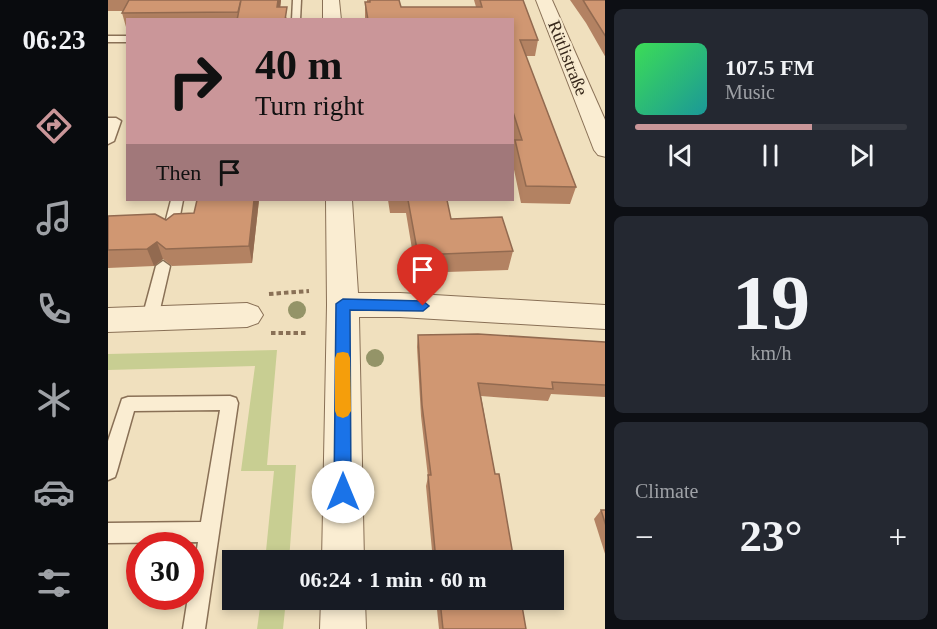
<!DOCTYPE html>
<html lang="en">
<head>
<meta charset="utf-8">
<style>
  body { margin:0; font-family:"Times New Roman",serif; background:#242831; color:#f1f3f6; height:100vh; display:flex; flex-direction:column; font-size:22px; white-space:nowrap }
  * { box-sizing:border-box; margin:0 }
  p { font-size:20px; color:#9ea1a6 }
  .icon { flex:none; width:33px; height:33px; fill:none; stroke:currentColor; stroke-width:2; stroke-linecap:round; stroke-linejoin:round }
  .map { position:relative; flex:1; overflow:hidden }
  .drawer { display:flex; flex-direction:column; gap:9px; padding:9px; background:#0d0f14; width:332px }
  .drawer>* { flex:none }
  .banner { position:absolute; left:18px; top:18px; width:388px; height:183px; border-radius:0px; box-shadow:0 3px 9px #0003; background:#ca9699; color:#111; overflow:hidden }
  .speed { position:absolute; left:18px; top:532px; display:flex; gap:12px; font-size:30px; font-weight:700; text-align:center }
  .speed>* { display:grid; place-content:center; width:78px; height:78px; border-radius:50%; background:#171b24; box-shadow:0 3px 9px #0003; line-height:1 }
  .speed .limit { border:9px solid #d22; background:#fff; color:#111 }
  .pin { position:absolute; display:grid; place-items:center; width:51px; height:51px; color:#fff; margin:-62px -26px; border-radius:50% 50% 50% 0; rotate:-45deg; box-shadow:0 0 6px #0007 }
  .pin .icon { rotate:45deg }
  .me { position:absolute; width:66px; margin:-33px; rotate:0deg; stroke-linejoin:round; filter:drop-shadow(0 0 4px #0008) }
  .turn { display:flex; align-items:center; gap:21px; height:126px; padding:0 30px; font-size:27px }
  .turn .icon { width:78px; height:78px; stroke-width:2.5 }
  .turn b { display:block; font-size:42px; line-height:51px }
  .then { display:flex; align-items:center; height:57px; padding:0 30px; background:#0003; gap:12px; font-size:22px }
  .big { font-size:45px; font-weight:600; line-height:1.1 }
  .drawer .card { flex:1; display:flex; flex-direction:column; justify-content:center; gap:9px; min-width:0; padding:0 21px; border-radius:9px; background:#242831 }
  .drawer .dial { align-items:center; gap:0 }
  .dial b { font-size:78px; line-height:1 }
  .song { display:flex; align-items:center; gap:18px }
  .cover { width:72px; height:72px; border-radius:9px; background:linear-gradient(135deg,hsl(130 70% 55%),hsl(180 70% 35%)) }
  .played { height:6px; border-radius:3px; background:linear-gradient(90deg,#ca9699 65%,#363941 65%) }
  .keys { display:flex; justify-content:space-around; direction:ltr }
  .heat { display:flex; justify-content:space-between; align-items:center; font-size:33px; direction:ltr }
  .trip { position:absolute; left:114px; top:550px; width:342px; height:60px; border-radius:0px; background:#171b24; box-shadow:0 3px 9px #0003; font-weight:600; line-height:60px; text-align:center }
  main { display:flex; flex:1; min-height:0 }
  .dock { display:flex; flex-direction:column; width:108px; justify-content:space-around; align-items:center; background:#090b0e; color:#9ea1a6 }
  .dock .icon { width:42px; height:42px }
  .dock .active { color:#ca9699 }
  .dock b { font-size:27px; color:#f1f3f6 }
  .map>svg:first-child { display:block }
</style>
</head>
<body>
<main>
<nav class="dock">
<b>06:23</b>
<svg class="icon active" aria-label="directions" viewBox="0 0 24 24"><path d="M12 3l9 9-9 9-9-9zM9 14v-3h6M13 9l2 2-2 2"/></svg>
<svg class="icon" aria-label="music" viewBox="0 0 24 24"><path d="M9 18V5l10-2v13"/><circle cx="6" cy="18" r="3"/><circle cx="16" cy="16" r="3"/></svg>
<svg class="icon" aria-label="phone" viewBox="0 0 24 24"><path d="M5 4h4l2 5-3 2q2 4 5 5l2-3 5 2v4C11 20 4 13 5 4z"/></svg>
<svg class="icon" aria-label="climate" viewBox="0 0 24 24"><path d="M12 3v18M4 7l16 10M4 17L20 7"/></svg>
<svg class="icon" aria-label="car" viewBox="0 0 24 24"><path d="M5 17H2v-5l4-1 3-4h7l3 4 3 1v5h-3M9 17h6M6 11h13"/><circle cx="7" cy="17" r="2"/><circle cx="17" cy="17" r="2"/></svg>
<svg class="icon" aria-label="filters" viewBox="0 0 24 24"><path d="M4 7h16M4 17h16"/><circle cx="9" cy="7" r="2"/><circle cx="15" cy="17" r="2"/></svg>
</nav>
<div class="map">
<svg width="498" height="629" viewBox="0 0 498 629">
  <rect width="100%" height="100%" fill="#f0e0be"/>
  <g fill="#c8ce92">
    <path d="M 169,350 L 159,465 L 188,465 L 181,561 L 157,561 L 166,471 L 133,471 L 147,366 L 0,370 L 0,354 Z"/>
    <path d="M 153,600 L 178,600 L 175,629 L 149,629 Z"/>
  </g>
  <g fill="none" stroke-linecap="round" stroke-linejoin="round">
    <g stroke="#897056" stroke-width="3">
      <g id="lane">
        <path d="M 185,0 L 193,0 L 192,20 L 184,20 Z"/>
        <rect x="0" y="36" width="20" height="6"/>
        <path d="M 0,118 L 8,118 L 13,121 L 6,141 L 0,144 Z"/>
        <path d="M 63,200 L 75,200 L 69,231 L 62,235 L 55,231 Z"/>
        <path d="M 55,261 L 62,266 L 50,318 L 47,322 L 37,322 L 34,318 L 48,266 Z"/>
        <path d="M 122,396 L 128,398 L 130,403 L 97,629 L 75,629 L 80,597 L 82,597 L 90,542 L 0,543 L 0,523 L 93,522 L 112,410 L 26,411 L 9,471 L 7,477 L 0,480 L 0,441 L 14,399 L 20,397 Z"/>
      </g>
    </g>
    <g stroke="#897056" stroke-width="2">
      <g id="street">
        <path d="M 215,0 L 231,0 L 233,20 L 215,20 Z"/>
        <path d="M 428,0 L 444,0 L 498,122 L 498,157 L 490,155 L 486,150 Z"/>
        <path d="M 218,200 L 244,200 L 250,293 L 292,293 L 498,305 L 498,329 L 292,317 L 251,317 L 256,561 L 214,561 L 219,305 Z"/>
        <path d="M 139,303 L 150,307 L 155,315 L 150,323 L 139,327 L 0,332 L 0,308 Z"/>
        <path d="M 213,600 L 257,600 L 258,629 L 212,629 Z"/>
      </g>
    </g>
    <g stroke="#897056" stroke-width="4" stroke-dasharray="4.5 3" stroke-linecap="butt">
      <path d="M 161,294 L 201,291"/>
      <path d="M 163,333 L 200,333"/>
    </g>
    <use href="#lane" fill="#faedd2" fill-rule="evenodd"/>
    <use href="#street" fill="#faedd2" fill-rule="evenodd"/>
  </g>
  <g fill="#949468">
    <circle cx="189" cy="310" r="9"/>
    <circle cx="267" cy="358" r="9"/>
  </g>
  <g fill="#b38262">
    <path d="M 0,0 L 173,0 L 172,7 L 180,20 L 20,20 L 20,27 L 18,27 L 14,13 L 16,11 L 0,11 Z"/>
    <path d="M 259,0 L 291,0 L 293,7 L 368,7 L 366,0 L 415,0 L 430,40 L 427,56 L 418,56 L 468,187 L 462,204 L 413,203 L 405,165 L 405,150 L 406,145 L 405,141 L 405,20 L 257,20 L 257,2 L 259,2 Z"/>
    <path d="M 462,0 L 498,0 L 498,58 L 478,23 Z"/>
    <path d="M 151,200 L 144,263 L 64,266 L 55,259 L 46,266 L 0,268 L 0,216 L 58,220 Z"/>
    <path d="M 280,200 L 339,200 L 343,219 L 405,251 L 400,270 L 308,273 L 298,213 L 282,213 Z"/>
    <path d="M 310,335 L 498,342 L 498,397 L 443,394 L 440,401 L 373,396 L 387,474 L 406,561 L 325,561 L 318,486 L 320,477 L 313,416 L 309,347 Z"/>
    <path d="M 493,510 L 498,510 L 498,557 L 486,519 Z"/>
    <path d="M 328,600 L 413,600 L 418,629 L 331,629 Z"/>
  </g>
  <g fill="#926a50">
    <path d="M 170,0 L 173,0 L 171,20 L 169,7 Z"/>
    <path d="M 146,200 L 151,200 L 144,263 L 141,246 Z"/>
    <path d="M 49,242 L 55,259 L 46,266 L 39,249 Z"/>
  </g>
  <g fill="#d09772" stroke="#926a50" stroke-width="1.5">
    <path d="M 21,0 L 133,0 L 130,12 L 14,13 Z"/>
    <path d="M 133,0 L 170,0 L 169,7 L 179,7 L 177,20 L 129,20 Z"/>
    <path d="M 262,0 L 291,0 L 293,7 L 374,7 L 372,0 L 415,0 L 430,40 L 412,40 L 468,187 L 418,186 L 407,140 L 414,140 L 405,112 L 405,20 L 260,20 L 257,2 L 262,2 Z"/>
    <path d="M 475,0 L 498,0 L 498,37 L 481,10 Z"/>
    <path d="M 89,200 L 146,200 L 141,246 L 58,249 L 49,242 L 39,249 L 0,250 L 0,216 L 47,214 L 58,220 L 66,214 L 86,213 Z"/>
    <path d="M 300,200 L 339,200 L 343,219 L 394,217 L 405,251 L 310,255 Z"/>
    <path d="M 370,334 L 498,342 L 498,385 L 444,382 L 445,389 L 370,383 L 387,474 L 391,474 L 406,561 L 328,561 L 320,475 L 323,475 L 314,405 L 310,335 Z"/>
    <path d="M 493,510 L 498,510 L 498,526 Z"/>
    <path d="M 332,600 L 413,600 L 418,629 L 335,629 Z"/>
  </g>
  <path fill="#1a73e8" stroke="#114b97" stroke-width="1.5" d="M 235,299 L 315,301 L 321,306 L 315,311 L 242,310 L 243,492 L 241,498 L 235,501 L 229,498 L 226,492 L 228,304 Z"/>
  <path fill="#f59e0b" d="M 235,352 L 240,353 L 242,358 L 243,411 L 240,416 L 235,418 L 229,416 L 227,411 L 227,358 L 229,353 Z"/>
  <g text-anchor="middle" stroke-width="4.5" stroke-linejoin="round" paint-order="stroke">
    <g font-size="18" fill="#37281b" stroke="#f7eace">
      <text transform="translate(460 58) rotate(68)" y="6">Rütlistraße</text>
    </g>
  </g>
</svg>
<div class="speed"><div class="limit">30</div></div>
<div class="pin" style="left:315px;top:306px;background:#d93025"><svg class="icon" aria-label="arrive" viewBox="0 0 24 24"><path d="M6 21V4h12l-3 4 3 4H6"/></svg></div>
<svg class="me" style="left:235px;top:492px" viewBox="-20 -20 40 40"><circle r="19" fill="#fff"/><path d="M0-13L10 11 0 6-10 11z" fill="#1a73e8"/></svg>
<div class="trip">06:24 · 1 min · 60 m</div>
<div class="banner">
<div class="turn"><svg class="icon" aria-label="right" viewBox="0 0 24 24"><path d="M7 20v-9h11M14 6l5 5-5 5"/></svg><div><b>40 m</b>Turn right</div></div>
<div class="then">Then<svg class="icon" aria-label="arrive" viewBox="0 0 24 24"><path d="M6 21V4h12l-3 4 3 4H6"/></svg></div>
</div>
</div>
<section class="drawer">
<div class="card">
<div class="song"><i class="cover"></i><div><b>107.5 FM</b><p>Music</p></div></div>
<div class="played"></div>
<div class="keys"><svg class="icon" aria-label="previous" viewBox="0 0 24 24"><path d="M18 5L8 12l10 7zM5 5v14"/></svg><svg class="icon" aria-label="pause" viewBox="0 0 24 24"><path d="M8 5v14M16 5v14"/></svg><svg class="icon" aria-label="next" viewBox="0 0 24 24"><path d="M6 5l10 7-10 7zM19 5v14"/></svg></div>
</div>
<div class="card dial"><b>19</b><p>km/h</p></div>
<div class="card"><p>Climate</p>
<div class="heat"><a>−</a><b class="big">23°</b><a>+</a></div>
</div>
</section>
</main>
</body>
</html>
